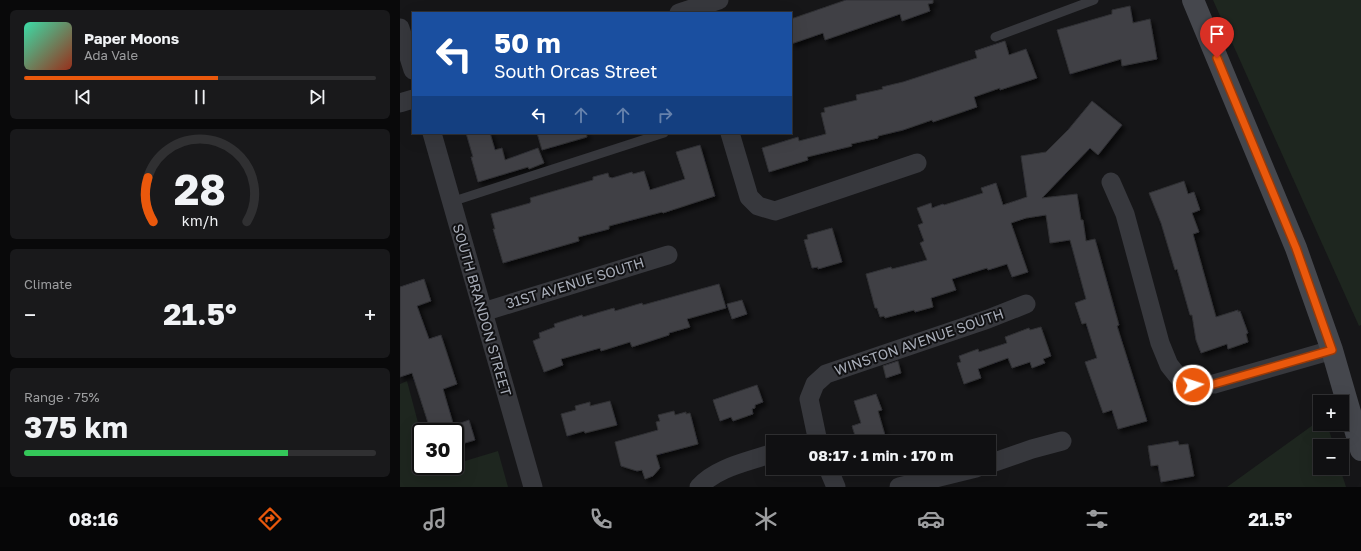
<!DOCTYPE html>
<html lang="en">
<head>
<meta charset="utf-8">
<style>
  body { margin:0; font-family:"Golos Text",sans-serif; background:#19191b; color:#f1f3f6; height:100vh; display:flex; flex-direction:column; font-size:15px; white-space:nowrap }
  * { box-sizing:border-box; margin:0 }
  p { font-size:13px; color:#9c9d9f }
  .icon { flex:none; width:22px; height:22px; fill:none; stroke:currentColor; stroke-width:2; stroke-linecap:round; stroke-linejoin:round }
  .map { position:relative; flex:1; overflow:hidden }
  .details { display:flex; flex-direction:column; gap:10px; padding:10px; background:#09090a; width:400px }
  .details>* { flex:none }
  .hud { position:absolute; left:12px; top:12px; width:380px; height:122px; border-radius:0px; box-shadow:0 4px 16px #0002,0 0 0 1px #303032; background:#1a4fa0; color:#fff; overflow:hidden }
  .buttons { position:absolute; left:913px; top:395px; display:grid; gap:8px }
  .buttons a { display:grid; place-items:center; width:36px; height:36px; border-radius:0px; background:#101012; box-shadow:0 4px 16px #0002,0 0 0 1px #303032; font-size:20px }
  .speed { position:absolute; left:12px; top:423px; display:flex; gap:8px; font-size:20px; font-weight:700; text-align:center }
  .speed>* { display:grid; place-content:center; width:52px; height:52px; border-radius:50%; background:#101012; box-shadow:0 4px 16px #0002,0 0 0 1px #303032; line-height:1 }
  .speed .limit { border:2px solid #111; border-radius:6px; background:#fff; color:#111 }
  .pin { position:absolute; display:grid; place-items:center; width:34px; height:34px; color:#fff; margin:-41px -17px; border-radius:50% 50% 50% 0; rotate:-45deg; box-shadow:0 0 4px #0007 }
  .pin .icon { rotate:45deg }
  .me { position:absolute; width:44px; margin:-22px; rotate:86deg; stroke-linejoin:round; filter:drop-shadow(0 0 3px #0008) }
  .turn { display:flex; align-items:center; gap:14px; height:84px; padding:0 16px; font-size:18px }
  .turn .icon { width:52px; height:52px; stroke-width:2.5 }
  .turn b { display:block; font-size:28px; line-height:34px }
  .lanes { display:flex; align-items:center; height:38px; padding:0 16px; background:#0003; justify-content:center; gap:20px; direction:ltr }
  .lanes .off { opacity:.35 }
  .big { font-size:30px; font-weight:700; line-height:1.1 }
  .details .tile { flex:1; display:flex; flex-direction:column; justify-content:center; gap:6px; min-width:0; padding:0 14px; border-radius:6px; background:#19191b }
  .details .dial { align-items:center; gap:0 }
  .dial svg { height:104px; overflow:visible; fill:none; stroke:#303032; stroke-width:7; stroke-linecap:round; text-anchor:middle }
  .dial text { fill:#f1f3f6; stroke:none }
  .song { display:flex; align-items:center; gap:12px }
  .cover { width:48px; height:48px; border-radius:6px; background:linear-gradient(135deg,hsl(160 70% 55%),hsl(10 70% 35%)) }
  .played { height:4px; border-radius:2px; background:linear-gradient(90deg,#ea580c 55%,#303032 55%) }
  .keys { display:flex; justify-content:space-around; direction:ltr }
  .heat { display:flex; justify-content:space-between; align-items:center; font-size:22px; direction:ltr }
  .charge { height:6px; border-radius:3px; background:linear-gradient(90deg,#34c759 75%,#303032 0) }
  .trip { position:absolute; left:366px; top:435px; width:230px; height:40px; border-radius:0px; background:#101012; box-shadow:0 4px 16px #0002,0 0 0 1px #303032; font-weight:700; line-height:40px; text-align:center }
  .menu { display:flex; height:64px; justify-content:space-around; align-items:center; background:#060607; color:#9c9d9f }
  .menu .icon { width:28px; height:28px }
  .menu .selected { color:#ea580c }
  .menu b { font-size:18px; color:#f1f3f6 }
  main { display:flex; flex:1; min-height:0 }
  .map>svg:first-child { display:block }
</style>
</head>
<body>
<main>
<section class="details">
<div class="tile">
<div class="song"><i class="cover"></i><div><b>Paper Moons</b><p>Ada Vale</p></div></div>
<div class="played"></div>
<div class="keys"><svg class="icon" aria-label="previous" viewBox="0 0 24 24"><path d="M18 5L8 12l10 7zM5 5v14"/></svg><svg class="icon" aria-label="pause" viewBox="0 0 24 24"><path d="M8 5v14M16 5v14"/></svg><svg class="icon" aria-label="next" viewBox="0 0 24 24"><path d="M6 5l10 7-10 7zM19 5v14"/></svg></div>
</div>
<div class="tile dial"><svg viewBox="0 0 100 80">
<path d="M14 69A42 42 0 1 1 86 69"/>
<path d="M14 69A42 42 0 0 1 10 35" stroke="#ea580c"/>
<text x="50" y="56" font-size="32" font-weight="700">28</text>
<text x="50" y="72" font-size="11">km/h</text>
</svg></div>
<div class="tile"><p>Climate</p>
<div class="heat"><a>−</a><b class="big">21.5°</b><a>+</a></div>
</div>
<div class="tile"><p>Range · 75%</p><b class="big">375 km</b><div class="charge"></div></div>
</section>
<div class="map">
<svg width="961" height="487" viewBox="0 0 961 487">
  <defs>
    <filter id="shadow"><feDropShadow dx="3.5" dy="3.5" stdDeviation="2" flood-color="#0009"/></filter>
  </defs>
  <rect width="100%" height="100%" fill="#161618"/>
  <g fill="#1e261f">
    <path d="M 813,0 L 961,0 L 961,325 L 959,326 Z"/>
    <path d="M 7,381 L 21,434 L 21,466 L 29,466 L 31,471 L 48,466 L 55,466 L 55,464 L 98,451 L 108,487 L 0,487 L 0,384 Z"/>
    <path d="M 920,420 L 920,424 L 927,424 L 934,446 L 920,446 L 920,468 L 940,468 L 946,487 L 827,487 Z"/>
  </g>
  <g fill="#404145" stroke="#303034" filter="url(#shadow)">
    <path d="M 446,0 L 533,0 L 533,3 L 528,4 L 530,11 L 502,21 L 500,14 L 425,40 L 423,33 L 391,44 L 391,19 Z"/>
    <path d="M 730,6 L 733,23 L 750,19 L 757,59 L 722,66 L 721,59 L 670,74 L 657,30 L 712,14 L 712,10 Z"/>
    <path d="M 605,41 L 609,55 L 626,49 L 637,78 L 600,90 L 600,88 L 574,97 L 577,107 L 533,122 L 532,120 L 503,130 L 478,136 L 478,138 L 451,144 L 452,146 L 407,157 L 408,160 L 369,172 L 362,148 L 398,137 L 399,141 L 426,134 L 421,113 L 425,112 L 424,108 L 457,100 L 456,95 L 483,89 L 482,87 L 503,82 L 577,58 L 575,51 Z"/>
    <path d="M 692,101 L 722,125 L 698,155 L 690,148 L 642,198 L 677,194 L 681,220 L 683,220 L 686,241 L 695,239 L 719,325 L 717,326 L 747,421 L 718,429 L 712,410 L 703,413 L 685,362 L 697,358 L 686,323 L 682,324 L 675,303 L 686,299 L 670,240 L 650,243 L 646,215 L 626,218 L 611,223 L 628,272 L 612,277 L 607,264 L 588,270 L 587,268 L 552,279 L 556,290 L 531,298 L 533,307 L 515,312 L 514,310 L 485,318 L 484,316 L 480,317 L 477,308 L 475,308 L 466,274 L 491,267 L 492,269 L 527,260 L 520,243 L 524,241 L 518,225 L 523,223 L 517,208 L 531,203 L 532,208 L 543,204 L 544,205 L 583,193 L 581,188 L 596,183 L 603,205 L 627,197 L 621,156 L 646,152 L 668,130 Z"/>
    <path d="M 66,133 L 90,133 L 95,150 L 102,148 L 105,160 L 138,148 L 144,163 L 129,169 L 128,167 L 78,182 L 71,157 L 73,157 Z"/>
    <path d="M 137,133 L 186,133 L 187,137 L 142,150 Z"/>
    <path d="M 300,145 L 315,196 L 263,213 L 262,212 L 209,226 L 209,229 L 178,237 L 179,241 L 103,263 L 93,229 L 95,229 L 91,214 L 130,203 L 131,201 L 130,198 L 193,180 L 193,177 L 208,173 L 209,177 L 212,178 L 232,172 L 233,174 L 244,171 L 250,190 L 285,179 L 276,152 Z"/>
    <path d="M 784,181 L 788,194 L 794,192 L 800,210 L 792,213 L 799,232 L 793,234 L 816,317 L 838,310 L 838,312 L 840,311 L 848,333 L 846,334 L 848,342 L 828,349 L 827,344 L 801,353 L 796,340 L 792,315 L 790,315 L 777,269 L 775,270 L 761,223 L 749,193 Z"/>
    <path d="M 432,228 L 442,262 L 418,269 L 418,267 L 412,268 L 404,240 L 408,239 L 407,235 Z"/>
    <path d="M 24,279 L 31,301 L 17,306 L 29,339 L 41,335 L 57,384 L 43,389 L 55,430 L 55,425 L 69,420 L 75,440 L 55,446 L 55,432 L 31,432 L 12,373 L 0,377 L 0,287 Z"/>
    <path d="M 319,284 L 326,308 L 287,319 L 290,327 L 269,333 L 269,335 L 232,347 L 230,342 L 201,351 L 200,348 L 161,359 L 163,365 L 144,372 L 133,341 L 140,338 L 139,333 L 155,327 L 154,324 L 182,315 L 183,317 L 214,308 L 215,311 L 242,303 L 243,305 Z"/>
    <path d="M 342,300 L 347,314 L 332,319 L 327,304 Z"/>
    <path d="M 641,327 L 651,356 L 643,359 L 645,363 L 632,368 L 630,362 L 612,368 L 608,358 L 578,369 L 581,378 L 564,384 L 557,363 L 561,362 L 559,356 L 578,349 L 579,352 L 607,343 L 605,337 L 629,328 L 630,330 Z"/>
    <path d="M 498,361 L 501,373 L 486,378 L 483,366 Z"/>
    <path d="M 357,385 L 363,402 L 355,405 L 355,408 L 352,409 L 353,414 L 333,421 L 331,417 L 320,421 L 313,400 Z"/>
    <path d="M 476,394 L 482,410 L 478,411 L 487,442 L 457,442 L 452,426 L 461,423 L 454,401 Z"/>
    <path d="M 210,401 L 217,425 L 185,433 L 184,431 L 167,436 L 161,414 L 176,410 L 175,406 L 190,402 L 190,406 Z"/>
    <path d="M 274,411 L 275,415 L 286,412 L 286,414 L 290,413 L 298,444 L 256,455 L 260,468 L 253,476 L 245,479 L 242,470 L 237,471 L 221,466 L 215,442 L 258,430 L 256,422 L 260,421 L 258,415 Z"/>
    <path d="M 778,441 L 779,445 L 788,444 L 794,476 L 761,482 L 758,465 L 751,466 L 748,446 Z"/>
  </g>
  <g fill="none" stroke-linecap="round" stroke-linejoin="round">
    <g stroke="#37383d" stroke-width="9">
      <path d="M 595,37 L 694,0"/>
      <path d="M 51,202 L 264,133"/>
    </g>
    <g stroke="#37383d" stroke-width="19">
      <path d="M 279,13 L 319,0"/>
      <path d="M 0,28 L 13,70"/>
      <path d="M 0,103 L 13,99"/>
      <path d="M 32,133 L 133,487"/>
      <path d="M 330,133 L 349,197 L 358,206 L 375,211 L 517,163"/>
      <path d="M 711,182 L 725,214 L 760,343 L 769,365 L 781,380 L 793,385 L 814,384 L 932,350"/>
      <path d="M 83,312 L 268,255"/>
      <path d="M 418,442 L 409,399 L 415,384 L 426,374 L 588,319 L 626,304"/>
      <path d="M 589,464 L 632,449 L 662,441"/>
      <path d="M 428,468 L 436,487"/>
      <path d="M 299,487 C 317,467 348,462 373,453"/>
      <path d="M 499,487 L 576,468"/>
    </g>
    <path stroke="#45474d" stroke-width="22" d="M 793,0 L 896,248 L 932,350 L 961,450"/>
  </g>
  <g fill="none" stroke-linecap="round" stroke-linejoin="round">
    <g stroke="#983908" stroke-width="10">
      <path id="route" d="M 793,385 L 814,384 L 932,350 L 896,248 L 817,58"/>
    </g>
    <use href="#route" stroke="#ea580c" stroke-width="7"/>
  </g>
  <g text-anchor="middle" stroke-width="4" stroke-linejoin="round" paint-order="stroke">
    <g font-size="14" fill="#a8adb8" stroke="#111113">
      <text transform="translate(175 283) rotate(-17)" y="5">31ST AVENUE SOUTH</text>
      <text transform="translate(82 310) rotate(74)" y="5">SOUTH BRANDON STREET</text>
      <text transform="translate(519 342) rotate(-19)" y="5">WINSTON AVENUE SOUTH</text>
    </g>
  </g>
</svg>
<div class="buttons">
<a>+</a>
<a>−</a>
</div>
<div class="speed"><div class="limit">30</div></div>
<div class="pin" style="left:817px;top:58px;background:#d93025"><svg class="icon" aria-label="arrive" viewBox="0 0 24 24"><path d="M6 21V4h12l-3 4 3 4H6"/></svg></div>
<svg class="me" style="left:793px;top:385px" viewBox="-20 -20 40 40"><circle r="17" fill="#ea580c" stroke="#fff" stroke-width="3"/><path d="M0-11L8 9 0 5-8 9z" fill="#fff"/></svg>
<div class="trip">08:17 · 1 min · 170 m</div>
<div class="hud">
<div class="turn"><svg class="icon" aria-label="left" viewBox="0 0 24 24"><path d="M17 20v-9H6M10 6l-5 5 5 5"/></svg><div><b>50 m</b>South Orcas Street</div></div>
<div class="lanes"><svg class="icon" aria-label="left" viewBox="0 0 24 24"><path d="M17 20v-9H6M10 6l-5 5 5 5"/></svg><svg class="icon off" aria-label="ahead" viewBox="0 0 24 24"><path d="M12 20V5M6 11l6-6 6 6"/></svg><svg class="icon off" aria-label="ahead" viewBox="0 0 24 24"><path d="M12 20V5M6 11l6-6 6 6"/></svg><svg class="icon off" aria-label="right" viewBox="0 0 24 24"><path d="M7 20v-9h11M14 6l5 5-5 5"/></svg></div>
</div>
</div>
</main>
<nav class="menu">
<b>08:16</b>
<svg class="icon selected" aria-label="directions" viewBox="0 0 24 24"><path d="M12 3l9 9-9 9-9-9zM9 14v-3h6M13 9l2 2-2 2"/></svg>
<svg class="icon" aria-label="music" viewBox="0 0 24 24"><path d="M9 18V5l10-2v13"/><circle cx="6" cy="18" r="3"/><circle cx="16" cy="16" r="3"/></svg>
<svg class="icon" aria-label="phone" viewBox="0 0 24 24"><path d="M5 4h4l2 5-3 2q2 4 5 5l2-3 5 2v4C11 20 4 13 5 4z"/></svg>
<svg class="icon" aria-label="climate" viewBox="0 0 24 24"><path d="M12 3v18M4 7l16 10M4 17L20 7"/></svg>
<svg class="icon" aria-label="car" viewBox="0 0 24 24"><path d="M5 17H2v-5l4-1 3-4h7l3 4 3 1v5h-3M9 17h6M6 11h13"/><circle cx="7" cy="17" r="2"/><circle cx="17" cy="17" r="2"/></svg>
<svg class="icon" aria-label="filters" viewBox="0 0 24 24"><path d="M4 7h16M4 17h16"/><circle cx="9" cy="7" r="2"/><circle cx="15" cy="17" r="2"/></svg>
<b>21.5°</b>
</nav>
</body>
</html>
